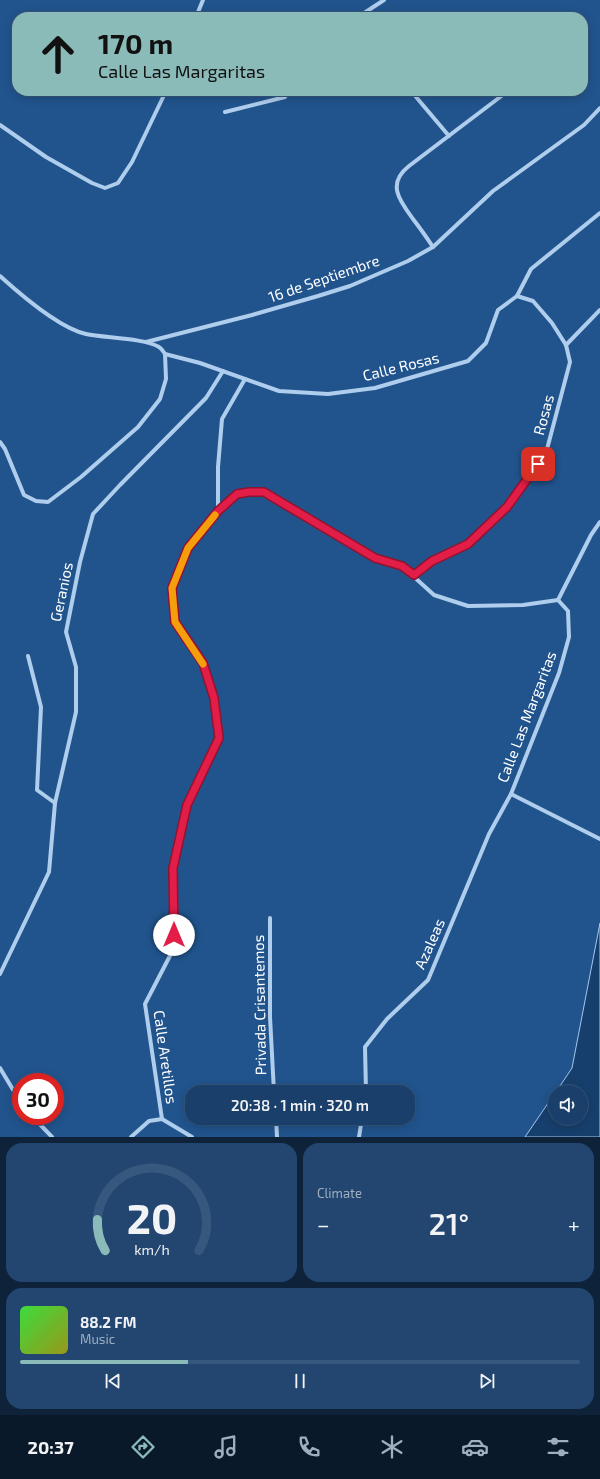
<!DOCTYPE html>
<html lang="en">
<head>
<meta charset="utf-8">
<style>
  body { margin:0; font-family:"Exo 2",sans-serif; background:#224670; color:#f1f3f6; height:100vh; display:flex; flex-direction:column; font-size:15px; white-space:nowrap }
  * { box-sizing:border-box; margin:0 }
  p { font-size:13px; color:#9fafc1 }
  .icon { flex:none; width:22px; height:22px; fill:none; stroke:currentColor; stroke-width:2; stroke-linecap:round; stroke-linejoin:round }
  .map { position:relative; height:1137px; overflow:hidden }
  .details { display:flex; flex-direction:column; gap:6px; padding:6px; background:#0e233a; flex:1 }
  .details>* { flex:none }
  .top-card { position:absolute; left:12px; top:12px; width:576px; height:84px; border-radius:16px; box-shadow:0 2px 10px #0003,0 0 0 1px #37587e; background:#8bbbb9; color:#111; overflow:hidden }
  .buttons { position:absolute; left:548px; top:1085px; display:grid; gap:8px }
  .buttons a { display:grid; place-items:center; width:40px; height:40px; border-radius:50%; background:#193f6a; box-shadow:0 2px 10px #0003,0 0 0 1px #37587e; font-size:20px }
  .speed { position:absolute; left:12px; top:1073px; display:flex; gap:8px; font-size:20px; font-weight:700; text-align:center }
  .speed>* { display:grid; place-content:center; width:52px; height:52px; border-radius:50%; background:#193f6a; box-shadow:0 2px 10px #0003,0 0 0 1px #37587e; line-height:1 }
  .speed .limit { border:6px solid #d22; background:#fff; color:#111 }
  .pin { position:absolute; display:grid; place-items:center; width:34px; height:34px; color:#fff; margin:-17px; border-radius:8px; box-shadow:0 2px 6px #0006 }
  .me { position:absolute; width:44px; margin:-22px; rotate:0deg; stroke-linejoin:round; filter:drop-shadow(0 0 3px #0008) }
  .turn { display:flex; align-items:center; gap:14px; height:84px; padding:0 20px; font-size:18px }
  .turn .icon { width:52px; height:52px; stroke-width:2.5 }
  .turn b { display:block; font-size:28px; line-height:34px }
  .big { font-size:30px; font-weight:600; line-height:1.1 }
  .details .card { flex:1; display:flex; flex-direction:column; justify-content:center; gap:6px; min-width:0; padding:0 14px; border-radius:16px; background:#224670 }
  .details .dial { align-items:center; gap:0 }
  .dial svg { height:104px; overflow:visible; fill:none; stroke:#37587e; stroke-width:7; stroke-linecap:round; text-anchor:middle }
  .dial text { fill:#f1f3f6; stroke:none }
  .song { display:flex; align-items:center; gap:12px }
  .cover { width:48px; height:48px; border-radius:6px; background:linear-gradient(135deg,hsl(120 70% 55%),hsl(60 70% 35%)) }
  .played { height:4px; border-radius:2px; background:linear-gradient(90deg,#8bbbb9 30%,#37587e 30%) }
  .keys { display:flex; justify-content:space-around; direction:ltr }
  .heat { display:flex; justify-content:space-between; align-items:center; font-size:22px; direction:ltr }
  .details .tiles { flex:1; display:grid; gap:6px; grid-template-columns:1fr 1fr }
  .card:last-child { grid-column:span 2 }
  .trip { position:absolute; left:185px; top:1085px; width:230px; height:40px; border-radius:16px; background:#193f6a; box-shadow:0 2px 10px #0003,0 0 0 1px #37587e; font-weight:600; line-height:40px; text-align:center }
  .tabs { display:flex; height:64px; justify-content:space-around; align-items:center; background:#0a192a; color:#9fafc1 }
  .tabs .icon { width:28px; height:28px }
  .tabs .current { color:#8bbbb9 }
  .tabs b { font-size:18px; color:#f1f3f6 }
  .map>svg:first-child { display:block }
</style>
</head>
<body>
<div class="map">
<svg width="600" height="1137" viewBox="0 0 600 1137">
  <rect width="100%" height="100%" fill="#21548d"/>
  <path fill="#173f6d" stroke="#a3c8ed" d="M 600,923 L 600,1137 L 525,1137 L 555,1093 L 555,1118 L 581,1118 L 581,1092 L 556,1092 L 572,1068 Z"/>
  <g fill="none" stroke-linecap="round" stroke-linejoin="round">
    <g stroke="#afcdec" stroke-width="4">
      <path d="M 196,17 L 203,0"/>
      <path d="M 358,17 L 384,0"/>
      <path d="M 411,91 L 449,136"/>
      <path d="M 225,112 L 285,97 L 289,91"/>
      <path d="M 0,125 L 46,157 L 92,183 L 105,188 L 118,183 L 132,162 L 166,91"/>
      <path d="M 433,247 C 427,238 420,228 413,219 C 400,201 386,184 409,166 L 508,91"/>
      <path d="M 0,276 C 21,295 59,328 86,334 C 105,338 144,338 159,347 C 161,348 163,351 165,354"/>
      <path d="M 146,342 L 252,315 L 318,296 L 350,286 L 408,261 L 433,247 L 493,191 L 584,125 L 600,108"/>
      <path d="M 566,345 L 600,310"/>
      <path d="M 165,354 L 200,363 L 279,391 L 328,394 L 375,388 L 468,361 L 486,343 L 498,310 L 517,296 L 531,269 L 600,213"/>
      <path d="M 0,442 L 5,449 L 24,495 L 36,501 L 48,502 L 81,477 L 138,427 L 160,399 L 166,379 L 165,354"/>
      <path d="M 218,511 L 218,467 L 222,419 L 245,379"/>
      <path d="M 414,575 L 432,561 L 467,544 L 507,507 L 546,453 L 570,362 L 566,345 L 552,323 L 533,301 L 517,296"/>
      <path d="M 558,600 L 591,535 L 600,522"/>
      <path d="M 28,656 L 41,707 L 37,790 L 55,803"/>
      <path d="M 511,794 L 600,839"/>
      <path d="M 270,918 L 270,1017 L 274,1092"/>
      <path d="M 0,974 L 49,872 L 55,803 L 76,712 L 76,667 L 66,632 L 80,562 L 93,514 L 120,485 L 206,398 L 223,371"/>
      <path d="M 0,1068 L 21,1103"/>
      <path d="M 366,1092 L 365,1047 L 387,1019 L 428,980 L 489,834 L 511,794 L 559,673 L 569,637 L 568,611 L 558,600"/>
      <path d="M 32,1116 L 52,1137"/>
      <path d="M 276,1118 L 277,1137"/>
      <path d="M 162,1119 L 145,1004 L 174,948 L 173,868 L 187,805 L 219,739 L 214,698 L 203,663 L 175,622 L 171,589 L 188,548 L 218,511 L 237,494 L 249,492 L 265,492 L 375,558 L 402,566 L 434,595 L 468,606 L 523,605 L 558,600"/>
      <path d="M 162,1119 L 192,1137"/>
      <path d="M 131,1137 L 149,1121 L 162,1119"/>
      <path d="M 359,1137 L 362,1118"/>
    </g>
  </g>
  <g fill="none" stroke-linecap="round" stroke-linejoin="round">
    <g stroke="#92132f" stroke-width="10">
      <path id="route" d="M 174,935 L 173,868 L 187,805 L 219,738 L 214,698 L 203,663 L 175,622 L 172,588 L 188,548 L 218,511 L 237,494 L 249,492 L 264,492 L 375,558 L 402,566 L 414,575 L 432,561 L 468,544 L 507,507 L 538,464"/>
    </g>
    <use href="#route" stroke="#e11d48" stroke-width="7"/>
    <path stroke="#f59e0b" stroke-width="7" d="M 203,664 L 175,622 L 172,588 L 188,548 L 215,515"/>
  </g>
  <g text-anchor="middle" stroke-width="4" stroke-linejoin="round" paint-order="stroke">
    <g font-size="15" fill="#fff" stroke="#21548d">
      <text transform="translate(324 279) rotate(-19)" y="5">16 de Septiembre</text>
      <text transform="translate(401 367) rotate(-14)" y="5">Calle Rosas</text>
      <text transform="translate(544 415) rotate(-75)" y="5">Rosas</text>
      <text transform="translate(62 592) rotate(-78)" y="5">Geranios</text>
      <text transform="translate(527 717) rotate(-69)" y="5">Calle Las Margaritas</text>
      <text transform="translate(430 944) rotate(-66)" y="5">Azaleas</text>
      <text transform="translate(260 1005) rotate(-91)" y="5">Privada Crisantemos</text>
      <text transform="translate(165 1057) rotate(82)" y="5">Calle Aretillos</text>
    </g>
  </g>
</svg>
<div class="buttons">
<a><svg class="icon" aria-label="sound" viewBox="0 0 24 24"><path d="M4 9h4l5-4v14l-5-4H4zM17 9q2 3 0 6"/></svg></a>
</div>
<div class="speed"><div class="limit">30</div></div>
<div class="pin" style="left:538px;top:464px;background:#d93025"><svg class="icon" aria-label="arrive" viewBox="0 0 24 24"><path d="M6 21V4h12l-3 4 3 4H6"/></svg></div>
<svg class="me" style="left:174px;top:935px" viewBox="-20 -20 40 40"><circle r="19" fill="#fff"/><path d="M0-13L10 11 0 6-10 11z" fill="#e11d48"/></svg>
<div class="trip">20:38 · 1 min · 320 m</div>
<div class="top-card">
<div class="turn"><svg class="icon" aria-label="ahead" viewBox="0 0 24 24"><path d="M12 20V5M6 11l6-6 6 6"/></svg><div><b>170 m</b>Calle Las Margaritas</div></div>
</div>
</div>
<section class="details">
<div class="tiles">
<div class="card dial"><svg viewBox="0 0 100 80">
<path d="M14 69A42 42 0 1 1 86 69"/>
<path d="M14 69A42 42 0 0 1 8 45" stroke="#8bbbb9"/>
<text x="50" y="56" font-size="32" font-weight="700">20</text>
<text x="50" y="72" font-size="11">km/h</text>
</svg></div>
<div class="card"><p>Climate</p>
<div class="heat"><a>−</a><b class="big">21°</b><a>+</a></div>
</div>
<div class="card">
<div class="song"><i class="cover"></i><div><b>88.2 FM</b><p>Music</p></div></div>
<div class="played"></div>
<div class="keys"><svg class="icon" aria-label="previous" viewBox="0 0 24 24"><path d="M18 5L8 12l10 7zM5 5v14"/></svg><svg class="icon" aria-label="pause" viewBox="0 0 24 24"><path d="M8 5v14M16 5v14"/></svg><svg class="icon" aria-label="next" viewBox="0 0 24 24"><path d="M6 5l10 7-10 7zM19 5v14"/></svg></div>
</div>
</div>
</section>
<nav class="tabs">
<b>20:37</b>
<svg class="icon current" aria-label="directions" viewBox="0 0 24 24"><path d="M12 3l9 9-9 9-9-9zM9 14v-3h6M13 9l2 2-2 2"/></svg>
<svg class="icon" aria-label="music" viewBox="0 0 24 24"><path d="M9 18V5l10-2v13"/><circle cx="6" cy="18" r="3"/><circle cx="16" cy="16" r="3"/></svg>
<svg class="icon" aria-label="phone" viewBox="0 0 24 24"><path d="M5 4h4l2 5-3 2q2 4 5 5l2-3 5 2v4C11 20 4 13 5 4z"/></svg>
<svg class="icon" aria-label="climate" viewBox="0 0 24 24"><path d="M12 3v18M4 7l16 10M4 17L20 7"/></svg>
<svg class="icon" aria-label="car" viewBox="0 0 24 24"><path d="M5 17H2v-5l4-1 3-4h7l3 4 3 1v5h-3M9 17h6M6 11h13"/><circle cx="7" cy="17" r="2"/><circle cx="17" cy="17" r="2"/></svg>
<svg class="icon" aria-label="filters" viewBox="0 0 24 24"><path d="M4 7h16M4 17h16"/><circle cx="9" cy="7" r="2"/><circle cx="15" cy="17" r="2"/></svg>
</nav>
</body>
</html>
